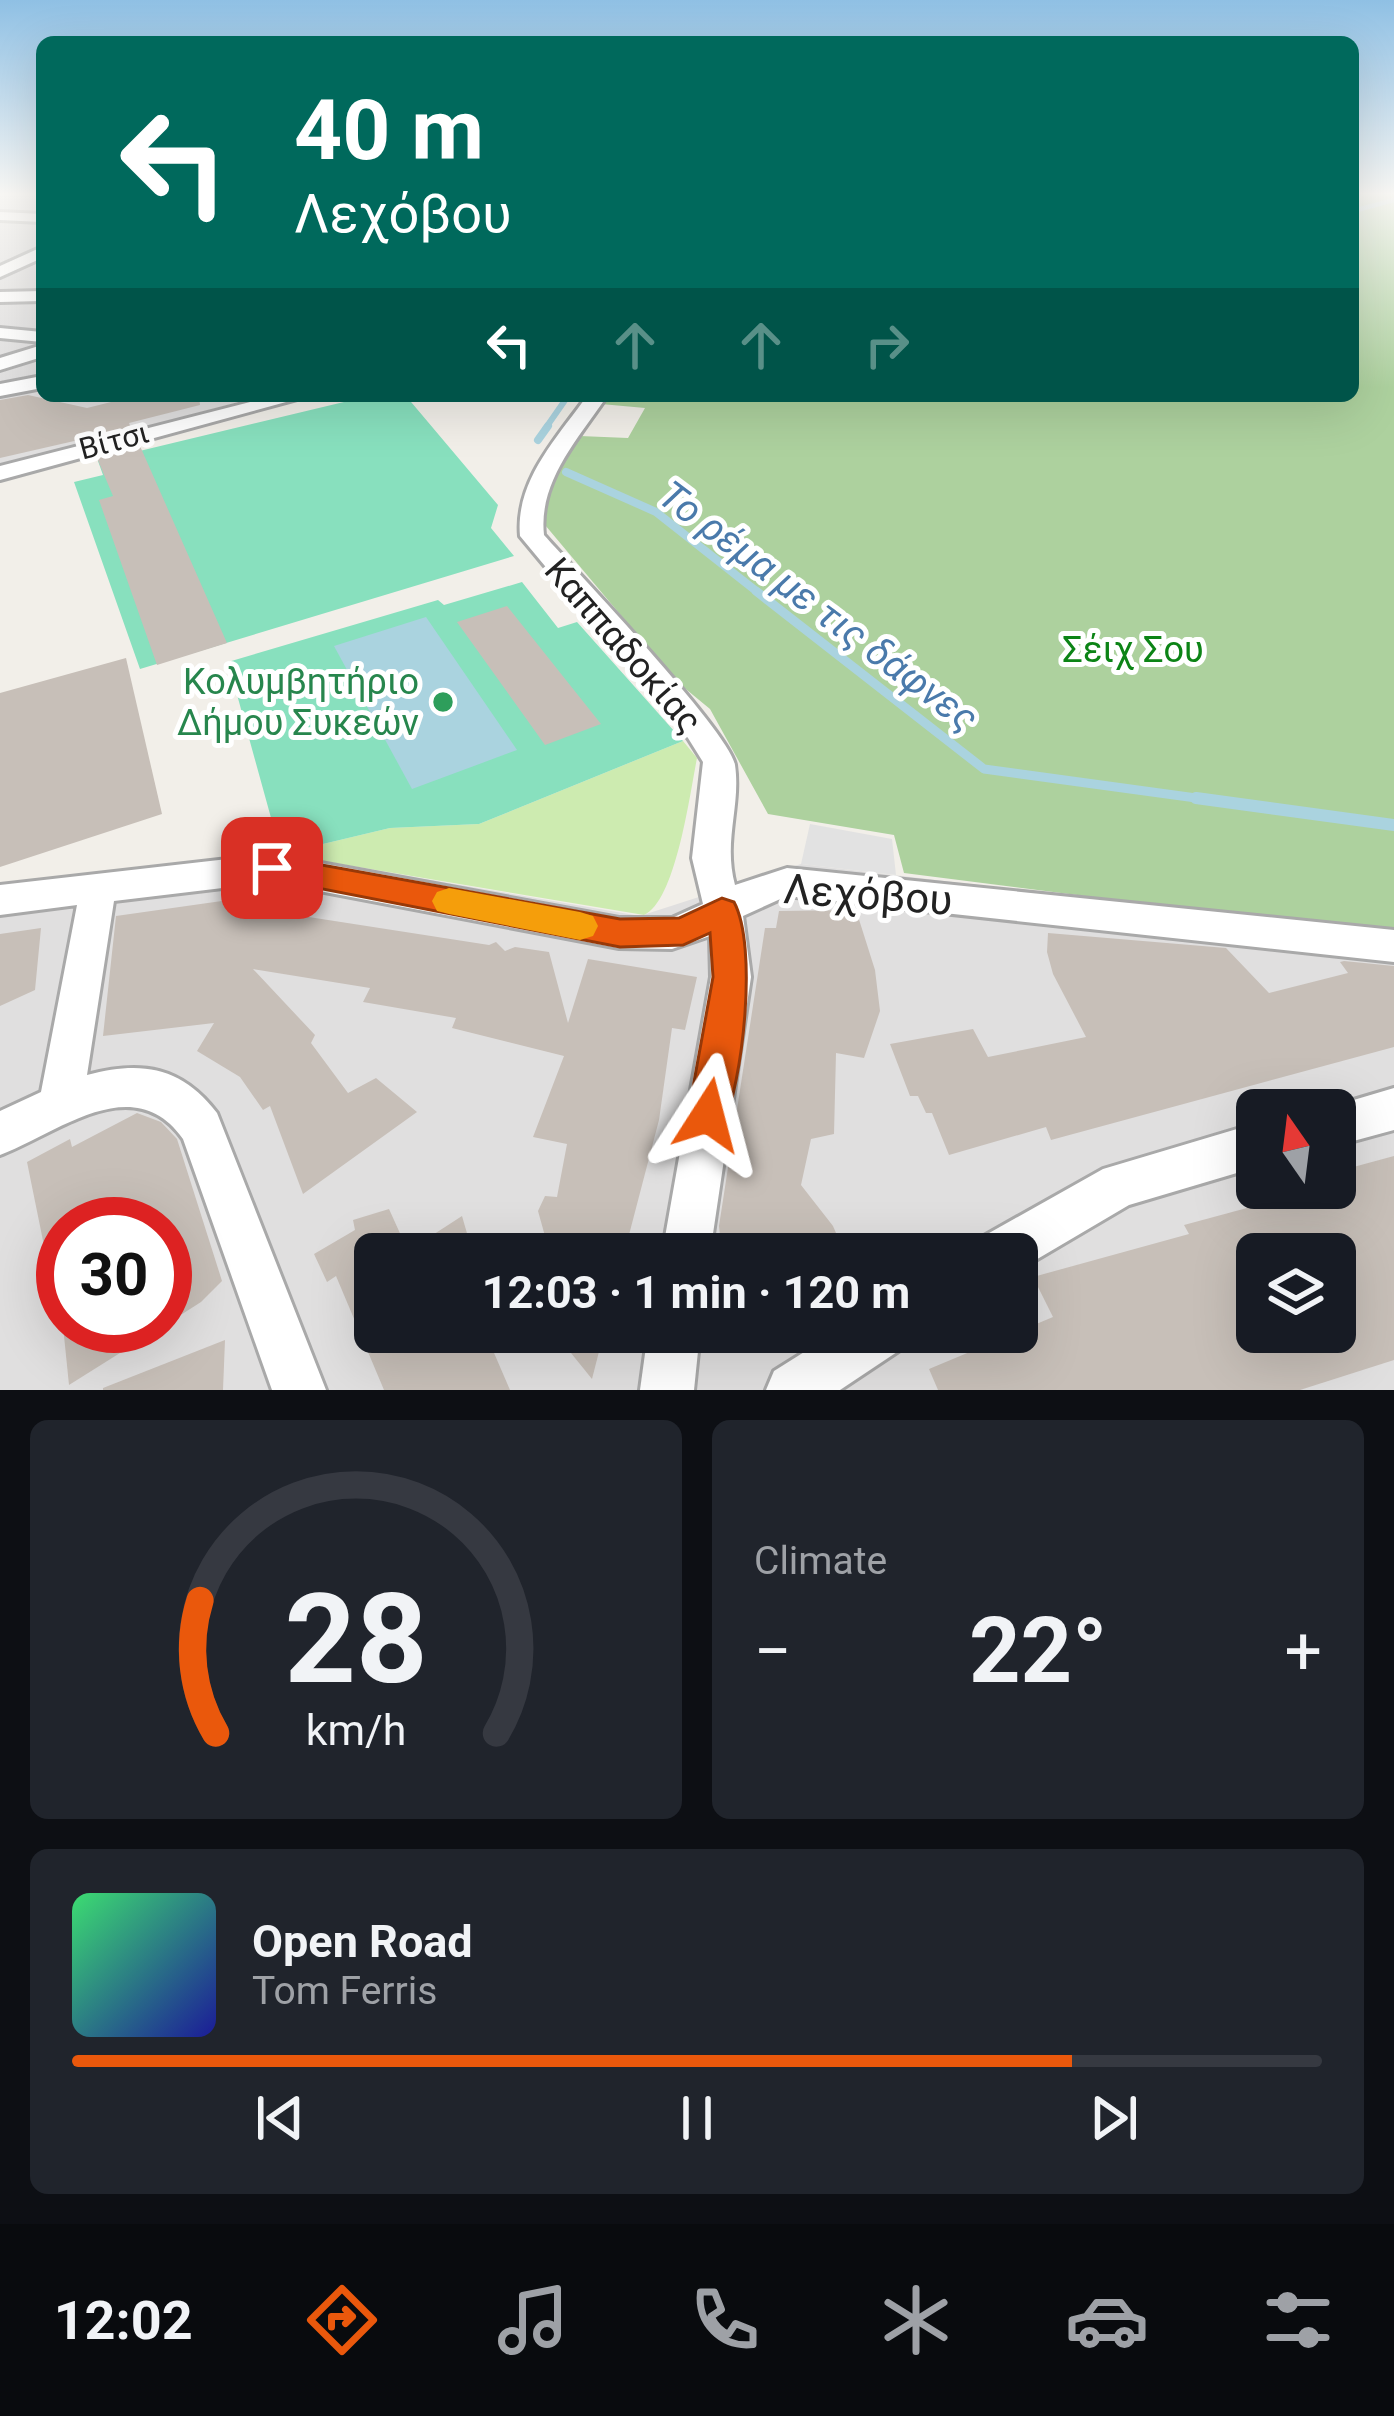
<!DOCTYPE html>
<html lang="en">
<head>
<meta charset="utf-8">
<style>
  body { margin:0; font-family:Roboto,sans-serif; background:#20242c; color:#f1f3f6; height:100vh; display:flex; flex-direction:column; font-size:45px; white-space:nowrap }
  * { box-sizing:border-box; margin:0 }
  p { font-size:39px; color:#9ea1a6 }
  .icon { flex:none; width:66px; height:66px; fill:none; stroke:currentColor; stroke-width:2; stroke-linecap:round; stroke-linejoin:round }
  .map { position:relative; height:1390px; overflow:hidden }
  .details { display:flex; flex-direction:column; gap:30px; padding:30px; background:#0d0f14; flex:1 }
  .details>* { flex:none }
  .top-card { position:absolute; left:36px; top:36px; width:1323px; height:366px; border-radius:18px; box-shadow:0 12px 48px #0002; background:#00695c; color:#fff; overflow:hidden }
  .needle { width:78px; rotate:346deg }
  .fabs { position:absolute; left:1236px; top:1089px; display:grid; gap:24px }
  .fabs a { display:grid; place-items:center; width:120px; height:120px; border-radius:18px; background:#171b24; box-shadow:0 12px 48px #0002; font-size:60px }
  .speed { position:absolute; left:36px; top:1197px; display:flex; gap:24px; font-size:60px; font-weight:700; text-align:center }
  .speed>* { display:grid; place-content:center; width:156px; height:156px; border-radius:50%; background:#171b24; box-shadow:0 12px 48px #0002; line-height:1 }
  .speed .limit { border:18px solid #d22; background:#fff; color:#111 }
  .pin { position:absolute; display:grid; place-items:center; width:102px; height:102px; color:#fff; margin:-51px; border-radius:24px; box-shadow:0 6px 18px #0006 }
  .me { position:absolute; width:132px; margin:-66px; rotate:9deg; stroke-linejoin:round; filter:drop-shadow(0 0 9px #0008) }
  .turn { display:flex; align-items:center; gap:42px; height:252px; padding:0 60px; font-size:54px }
  .turn .icon { width:156px; height:156px; stroke-width:2.5 }
  .turn b { display:block; font-size:84px; line-height:102px }
  .lanes { display:flex; align-items:center; height:114px; padding:0 60px; background:#0003; justify-content:center; gap:60px; direction:ltr }
  .lanes .off { opacity:.35 }
  .big { font-size:90px; font-weight:700; line-height:1.1 }
  .details .widget { flex:1; display:flex; flex-direction:column; justify-content:center; gap:18px; min-width:0; padding:0 42px; border-radius:18px; background:#20242c }
  .details .dial { align-items:center; gap:0 }
  .dial svg { height:312px; overflow:visible; fill:none; stroke:#363941; stroke-width:7; stroke-linecap:round; text-anchor:middle }
  .dial text { fill:#f1f3f6; stroke:none }
  .song { display:flex; align-items:center; gap:36px }
  .cover { width:144px; height:144px; border-radius:18px; background:linear-gradient(135deg,hsl(140 70% 55%),hsl(240 70% 35%)) }
  .played { height:12px; border-radius:6px; background:linear-gradient(90deg,#ea580c 80%,#363941 80%) }
  .keys { display:flex; justify-content:space-around; direction:ltr }
  .heat { display:flex; justify-content:space-between; align-items:center; font-size:66px; direction:ltr }
  .details .tiles { flex:1; display:grid; gap:30px; grid-template-columns:1fr 1fr }
  .widget:last-child { grid-column:span 2 }
  .trip { position:absolute; left:354px; top:1233px; width:684px; height:120px; border-radius:18px; background:#171b24; box-shadow:0 12px 48px #0002; font-weight:700; line-height:120px; text-align:center }
  .dock { display:flex; height:192px; justify-content:space-around; align-items:center; background:#090b0e; color:#9ea1a6 }
  .dock .icon { width:84px; height:84px }
  .dock .selected { color:#ea580c }
  .dock b { font-size:54px; color:#f1f3f6 }
  .map>svg:first-child { display:block }
</style>
</head>
<body>
<div class="map">
<svg width="1394" height="1390" viewBox="0 0 1394 1390">
  <rect width="100%" height="100%" fill="#f2efe9"/>
  <g fill="#e0dfdf" fill-rule="evenodd">
    <path d="M 0,193 L 42,193 L 42,396 L 262,396 L 0,465 Z"/>
    <path d="M 281,854 L 640,916 L 801,864 L 1322,926 L 1394,930 L 1394,1390 L 0,1390 L 0,897 ZM 1257,1110 L 1335,1110 L 1335,1188 L 1257,1188 ZM 63,1224 L 165,1224 L 165,1326 L 63,1326 ZM 375,1254 L 1017,1254 L 1017,1332 L 375,1332 ZM 1257,1254 L 1335,1254 L 1335,1332 L 1257,1332 Z"/>
  </g>
  <path fill="#cdebb0" d="M 683,741 L 697,758 C 690,793 676,901 644,915 L 281,854 L 390,828 L 479,824 Z"/>
  <path fill="#add19e" d="M 1353,193 L 1394,193 L 1394,930 L 1322,926 L 904,873 L 894,835 L 768,814 L 710,709 L 676,681 L 540,519 L 553,474 L 580,436 L 628,438 L 645,408 L 601,404 L 606,396 L 1353,396 Z"/>
  <g fill="#88e0be">
    <path d="M 369,396 L 406,396 L 498,505 L 491,528 L 514,556 L 140,669 L 74,482 L 103,475 L 98,461 Z"/>
    <path d="M 522,582 L 558,628 L 577,622 L 683,741 L 479,824 L 390,828 L 281,854 L 228,662 L 438,600 L 444,605 Z"/>
  </g>
  <path fill="#e2e2e2" d="M 810,824 L 892,839 L 896,875 L 801,864 Z"/>
  <path fill="#aad3df" d="M 426,617 L 517,750 L 412,789 L 334,646 Z"/>
  <g fill="none" stroke-linecap="round" stroke-linejoin="round">
    <path stroke="#aad3df" stroke-width="4.5" d="M 1353,211 L 1394,200"/>
    <path stroke="#aad3df" stroke-width="6" d="M 545,429 L 568,396"/>
    <g stroke="#aad3df" stroke-width="8">
      <path d="M 538,440 L 548,426"/>
      <path d="M 566,472 L 656,512 L 760,594"/>
    </g>
    <path stroke="#aad3df" stroke-width="9" d="M 756,591 L 984,769 L 1218,801"/>
    <path stroke="#aad3df" stroke-width="12" d="M 1196,798 L 1394,825"/>
  </g>
  <g fill="#c7bfb8" fill-rule="evenodd">
    <path d="M 28,395 L 87,408 L 135,396 L 199,396 L 200,405 L 129,423 L 131,428 L 0,458 L 0,400 Z"/>
    <path d="M 140,446 L 227,643 L 157,665 L 99,500 L 113,496 L 97,458 Z"/>
    <path d="M 507,606 L 601,724 L 545,745 L 457,622 Z"/>
    <path d="M 126,658 L 162,814 L 0,867 L 0,693 Z"/>
    <path d="M 250,897 L 244,907 L 489,945 L 496,942 L 505,951 L 515,947 L 549,952 L 568,1023 L 588,959 L 697,977 L 685,1030 L 672,1028 L 659,1120 L 624,1254 L 550,1254 L 538,1211 L 545,1196 L 557,1197 L 567,1144 L 533,1137 L 564,1056 L 452,1028 L 456,1018 L 363,1002 L 370,988 L 253,969 L 315,1035 L 311,1043 L 348,1093 L 376,1078 L 417,1112 L 303,1194 L 270,1106 L 263,1110 L 240,1077 L 197,1051 L 214,1023 L 103,1036 L 116,916 Z"/>
    <path d="M 856,910 L 875,970 L 880,1011 L 864,1058 L 836,1053 L 834,1134 L 811,1139 L 801,1185 L 833,1226 L 845,1254 L 722,1254 L 719,1226 L 765,928 L 776,928 L 779,911 Z"/>
    <path d="M 41,928 L 35,990 L 0,1006 L 0,934 Z"/>
    <path d="M 1048,933 L 1226,948 L 1269,993 L 1348,973 L 1340,962 L 1344,961 L 1394,966 L 1394,1047 L 1051,1140 L 1046,1127 L 949,1155 L 932,1113 L 926,1113 L 918,1096 L 910,1096 L 890,1044 L 973,1029 L 988,1057 L 1086,1037 L 1053,974 L 1047,952 Z"/>
    <path d="M 137,1113 L 161,1122 L 177,1139 L 222,1281 L 201,1302 L 165,1325 L 165,1224 L 63,1224 L 63,1278 L 51,1280 L 27,1162 L 70,1139 L 72,1147 Z"/>
    <path d="M 1394,1156 L 1394,1360 L 1300,1390 L 938,1390 L 929,1369 L 1053,1317 L 1033,1277 L 1189,1234 L 1184,1225 L 1273,1201 L 1265,1188 L 1335,1188 L 1335,1172 ZM 1257,1254 L 1335,1254 L 1335,1332 L 1257,1332 Z"/>
    <path d="M 389,1209 L 408,1251 L 462,1216 L 473,1254 L 375,1254 L 375,1332 L 485,1332 L 510,1390 L 384,1390 L 336,1276 L 327,1282 L 314,1254 L 355,1230 L 353,1220 Z"/>
    <path d="M 63,1326 L 163,1326 L 69,1385 Z"/>
    <path d="M 554,1332 L 604,1332 L 592,1379 Z"/>
    <path d="M 225,1340 L 223,1390 L 103,1390 L 103,1388 Z"/>
  </g>
  <g fill="none" stroke-linecap="round" stroke-linejoin="round">
    <g stroke="#a9a9a9" stroke-width="6">
      <g id="street">
        <path d="M 0,212 L 42,214 L 42,222 L 0,220 Z"/>
        <path d="M 42,247 L 42,258 L 0,277 L 0,266 Z"/>
        <path d="M 42,291 L 42,301 L 0,302 L 0,292 Z"/>
        <path d="M 0,328 L 42,332 L 42,342 L 0,338 Z"/>
        <path d="M 42,345 L 42,357 L 0,370 L 0,358 Z"/>
        <path d="M 42,376 L 42,388 L 0,396 L 0,384 Z"/>
        <path d="M 274,396 L 308,396 L 0,480 L 0,466 Z"/>
        <path d="M 587,396 L 607,396 C 579,438 538,481 544,535 C 575,570 730,732 735,765 C 741,806 723,841 735,885 L 787,868 L 1394,930 L 1394,962 L 787,896 L 743,916 L 751,977 L 710,1254 L 662,1254 L 711,977 L 710,936 L 672,949 L 619,948 L 272,882 L 114,901 L 87,1075 C 142,1060 182,1067 217,1113 L 326,1390 L 272,1390 L 183,1139 C 134,1069 59,1132 0,1155 L 0,1111 L 41,1092 L 77,905 L 0,915 L 0,885 L 272,854 L 619,918 L 672,918 L 703,904 L 692,858 L 703,762 L 688,738 L 520,536 C 515,481 557,438 587,396 Z"/>
        <path d="M 1394,1088 L 1394,1130 L 1335,1146 L 1335,1110 L 1320,1110 Z"/>
        <path d="M 1257,1123 L 1257,1167 L 1129,1205 L 1017,1271 L 1017,1254 L 975,1254 L 982,1237 L 1103,1169 Z"/>
        <path d="M 648,1332 L 700,1332 L 694,1390 L 640,1390 Z"/>
        <path d="M 836,1332 L 908,1332 L 900,1350 L 840,1390 L 766,1390 L 774,1371 Z"/>
      </g>
    </g>
    <use href="#street" fill="#fff" fill-rule="evenodd"/>
  </g>
  <linearGradient id="sky" x2="0" y2="1"><stop stop-color="#8fc0e4"/><stop offset="0.5" stop-color="#f9f8f5"/><stop offset="1" stop-color="#f9f8f5" stop-opacity="0"/></linearGradient>
  <rect width="1394" height="388" fill="url(#sky)"/>
  <path fill="#ea580c" stroke="#983908" stroke-width="3" d="M 272,856 L 620,919 L 679,918 L 722,898 L 734,902 C 758,947 743,1082 722,1129 L 708,1134 L 694,1129 L 688,1115 L 713,977 L 710,933 L 683,945 L 620,947 L 261,877 L 256,868 L 261,859 Z"/>
  <path fill="#f59e0b" d="M 449,888 L 580,912 L 593,916 L 598,926 L 593,936 L 580,940 L 449,914 L 437,911 L 432,901 L 437,892 Z"/>
  <circle fill="#2e9e5b" stroke="#fff" stroke-width="4.5" cx="443" cy="702" r="12"/>
  <g text-anchor="middle" stroke-width="10" stroke-linejoin="round" paint-order="stroke">
    <g font-size="30" fill="#222" stroke="#fff">
      <text transform="translate(114 441) rotate(-15)" y="10">Βίτσι</text>
    </g>
    <g font-size="36" fill="#222" stroke="#fff">
      <text transform="translate(624 645) rotate(49)" y="13">Καππαδοκίας</text>
    </g>
    <g font-size="36" fill="#0c8416" stroke="#fff">
      <text x="1133" y="662">Σέιχ Σου</text>
    </g>
    <g font-size="36" fill="#27864d" stroke="#fff" text-anchor="end">
      <text x="419" y="694">Κολυμβητήριο<tspan x="419" dy="41">Δήμου Συκεών</tspan></text>
    </g>
    <g font-size="39" font-style="italic" fill="#4a7aab" stroke="#fff">
      <text transform="translate(819 606) rotate(37)" y="14">Το ρέμα με τις δάφνες</text>
    </g>
    <g font-size="42" fill="#222" stroke="#fff">
      <text transform="translate(868 894) rotate(4)" y="15">Λεχόβου</text>
    </g>
  </g>
</svg>
<div class="fabs">
<a><svg class="needle" viewBox="-14 -14 28 28"><path d="M0-13l5 13h-10z" fill="#e53935"/><path d="M0 13l5-13h-10z" fill="#9ea1a6"/></svg></a>
<a><svg class="icon" aria-label="layers" viewBox="0 0 24 24"><path d="M12 4l9 5-9 5-9-5zM3 14l9 5 9-5"/></svg></a>
</div>
<div class="speed"><div class="limit">30</div></div>
<div class="pin" style="left:272px;top:868px;background:#d93025"><svg class="icon" aria-label="arrive" viewBox="0 0 24 24"><path d="M6 21V4h12l-3 4 3 4H6"/></svg></div>
<svg class="me" style="left:708px;top:1115px" viewBox="-20 -20 40 40"><path d="M0-17L14 15 0 8-14 15z" fill="#ea580c" stroke="#fff" stroke-width="4"/></svg>
<div class="trip">12:03 · 1 min · 120 m</div>
<div class="top-card">
<div class="turn"><svg class="icon" aria-label="left" viewBox="0 0 24 24"><path d="M17 20v-9H6M10 6l-5 5 5 5"/></svg><div><b>40 m</b>Λεχόβου</div></div>
<div class="lanes"><svg class="icon" aria-label="left" viewBox="0 0 24 24"><path d="M17 20v-9H6M10 6l-5 5 5 5"/></svg><svg class="icon off" aria-label="ahead" viewBox="0 0 24 24"><path d="M12 20V5M6 11l6-6 6 6"/></svg><svg class="icon off" aria-label="ahead" viewBox="0 0 24 24"><path d="M12 20V5M6 11l6-6 6 6"/></svg><svg class="icon off" aria-label="right" viewBox="0 0 24 24"><path d="M7 20v-9h11M14 6l5 5-5 5"/></svg></div>
</div>
</div>
<section class="details">
<div class="tiles">
<div class="widget dial"><svg viewBox="0 0 100 80">
<path d="M14 69A42 42 0 1 1 86 69"/>
<path d="M14 69A42 42 0 0 1 10 35" stroke="#ea580c"/>
<text x="50" y="56" font-size="32" font-weight="700">28</text>
<text x="50" y="72" font-size="11">km/h</text>
</svg></div>
<div class="widget"><p>Climate</p>
<div class="heat"><a>−</a><b class="big">22°</b><a>+</a></div>
</div>
<div class="widget">
<div class="song"><i class="cover"></i><div><b>Open Road</b><p>Tom Ferris</p></div></div>
<div class="played"></div>
<div class="keys"><svg class="icon" aria-label="previous" viewBox="0 0 24 24"><path d="M18 5L8 12l10 7zM5 5v14"/></svg><svg class="icon" aria-label="pause" viewBox="0 0 24 24"><path d="M8 5v14M16 5v14"/></svg><svg class="icon" aria-label="next" viewBox="0 0 24 24"><path d="M6 5l10 7-10 7zM19 5v14"/></svg></div>
</div>
</div>
</section>
<nav class="dock">
<b>12:02</b>
<svg class="icon selected" aria-label="directions" viewBox="0 0 24 24"><path d="M12 3l9 9-9 9-9-9zM9 14v-3h6M13 9l2 2-2 2"/></svg>
<svg class="icon" aria-label="music" viewBox="0 0 24 24"><path d="M9 18V5l10-2v13"/><circle cx="6" cy="18" r="3"/><circle cx="16" cy="16" r="3"/></svg>
<svg class="icon" aria-label="phone" viewBox="0 0 24 24"><path d="M5 4h4l2 5-3 2q2 4 5 5l2-3 5 2v4C11 20 4 13 5 4z"/></svg>
<svg class="icon" aria-label="climate" viewBox="0 0 24 24"><path d="M12 3v18M4 7l16 10M4 17L20 7"/></svg>
<svg class="icon" aria-label="car" viewBox="0 0 24 24"><path d="M5 17H2v-5l4-1 3-4h7l3 4 3 1v5h-3M9 17h6M6 11h13"/><circle cx="7" cy="17" r="2"/><circle cx="17" cy="17" r="2"/></svg>
<svg class="icon" aria-label="filters" viewBox="0 0 24 24"><path d="M4 7h16M4 17h16"/><circle cx="9" cy="7" r="2"/><circle cx="15" cy="17" r="2"/></svg>
</nav>
</body>
</html>
